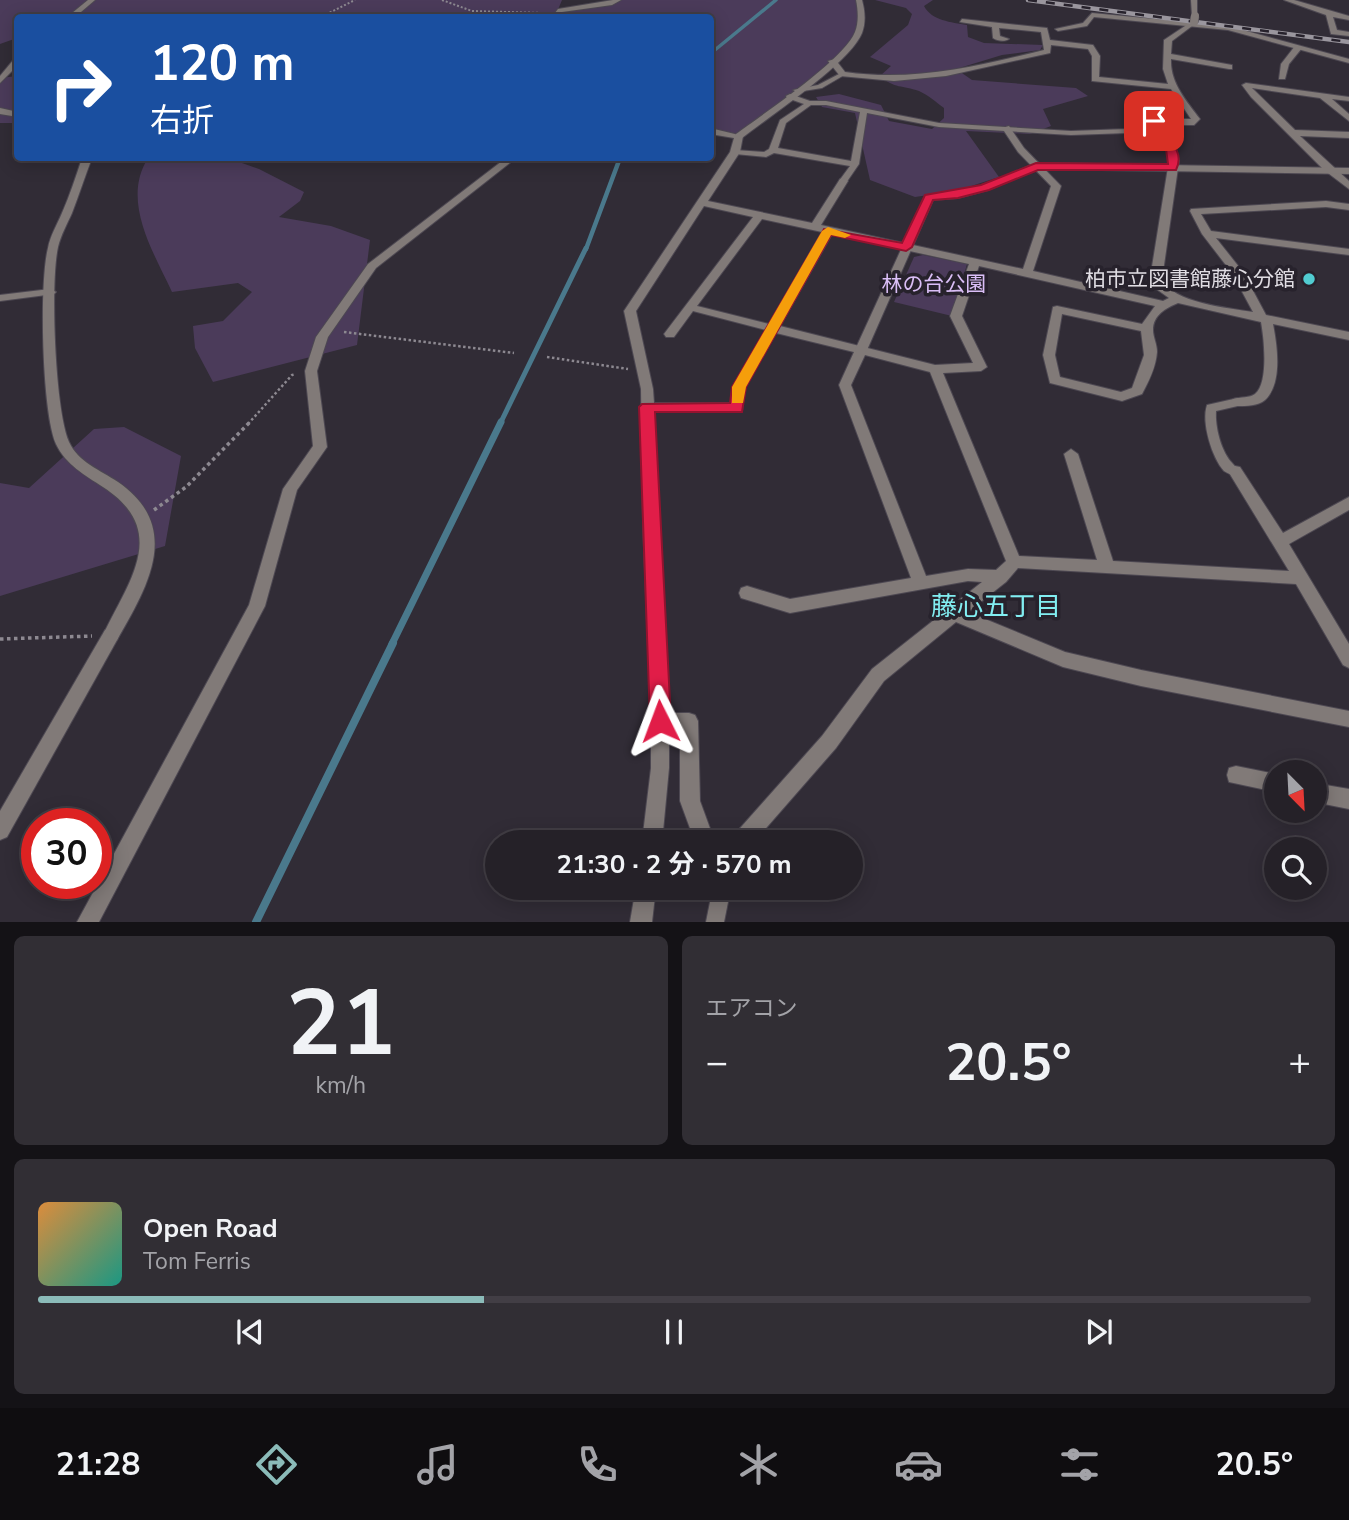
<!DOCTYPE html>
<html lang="ja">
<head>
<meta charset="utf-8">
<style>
  body { margin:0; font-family:"Nunito Sans","Noto Sans JP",sans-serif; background:#312e34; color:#f1f3f6; height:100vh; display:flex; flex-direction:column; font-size:26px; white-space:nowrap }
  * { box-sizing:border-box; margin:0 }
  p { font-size:23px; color:#a3a3a8 }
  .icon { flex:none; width:38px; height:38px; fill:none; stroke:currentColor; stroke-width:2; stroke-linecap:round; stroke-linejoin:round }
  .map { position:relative; height:922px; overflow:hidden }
  .panel { display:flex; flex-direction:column; gap:14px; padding:14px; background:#141216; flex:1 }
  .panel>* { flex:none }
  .banner { position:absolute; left:14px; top:14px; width:700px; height:147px; border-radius:7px; box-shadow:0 4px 18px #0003,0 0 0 2px #423e45; background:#1a4fa0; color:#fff; overflow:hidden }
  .needle { width:46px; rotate:156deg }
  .buttons { position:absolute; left:1264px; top:760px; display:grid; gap:14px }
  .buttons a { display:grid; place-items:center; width:63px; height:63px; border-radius:50%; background:#252128; box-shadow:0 4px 18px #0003,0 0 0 2px #423e45; font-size:35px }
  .speed { position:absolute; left:21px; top:808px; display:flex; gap:14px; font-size:35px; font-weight:700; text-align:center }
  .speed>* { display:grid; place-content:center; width:91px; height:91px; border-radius:50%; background:#252128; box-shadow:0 4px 18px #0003,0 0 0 2px #423e45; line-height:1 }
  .speed .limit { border:10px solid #d22; background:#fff; color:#111 }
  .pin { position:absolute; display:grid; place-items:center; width:60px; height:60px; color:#fff; margin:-30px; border-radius:14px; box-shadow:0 4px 10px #0006 }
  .me { position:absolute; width:77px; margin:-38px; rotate:357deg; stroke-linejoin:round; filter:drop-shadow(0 0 5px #0008) }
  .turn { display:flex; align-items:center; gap:24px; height:147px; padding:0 21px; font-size:32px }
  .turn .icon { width:91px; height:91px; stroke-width:2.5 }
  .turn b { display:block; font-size:49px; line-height:60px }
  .big { font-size:52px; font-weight:700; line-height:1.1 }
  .panel .card { flex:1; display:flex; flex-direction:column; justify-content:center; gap:10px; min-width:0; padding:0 24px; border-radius:10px; background:#312e34 }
  .panel .dial { align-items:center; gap:0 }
  .dial b { font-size:91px; line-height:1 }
  .song { display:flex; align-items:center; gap:21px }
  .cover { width:84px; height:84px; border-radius:10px; background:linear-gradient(135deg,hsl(30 70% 55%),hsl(170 70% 35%)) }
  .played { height:7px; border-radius:4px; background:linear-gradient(90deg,#8bbbb9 35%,#423e45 35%) }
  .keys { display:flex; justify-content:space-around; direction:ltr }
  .heat { display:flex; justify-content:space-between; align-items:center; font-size:38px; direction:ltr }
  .panel .tiles { flex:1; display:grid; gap:14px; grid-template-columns:1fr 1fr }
  .card:last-child { grid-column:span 2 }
  .trip { position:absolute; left:485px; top:830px; width:378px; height:70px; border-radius:35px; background:#252128; box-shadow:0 4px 18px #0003,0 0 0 2px #423e45; font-weight:700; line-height:70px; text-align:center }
  .tab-bar { display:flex; height:112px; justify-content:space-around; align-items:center; background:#0f0d10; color:#a3a3a8 }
  .tab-bar .icon { width:49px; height:49px }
  .tab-bar .selected { color:#8bbbb9 }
  .tab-bar b { font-size:32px; color:#f1f3f6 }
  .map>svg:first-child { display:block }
</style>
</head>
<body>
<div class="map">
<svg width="1349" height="922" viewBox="0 0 1349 922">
  <rect width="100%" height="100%" fill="#312c36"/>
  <g fill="#4b3b5a">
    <path d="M 0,0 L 562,0 L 557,12 L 618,0 L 859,0 L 857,35 L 832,61 L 739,136 L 711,131 L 710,18 L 18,18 L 17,38 L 0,44 Z"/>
    <path d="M 875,0 L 933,0 L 924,6 C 932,21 951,22 967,25 L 968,37 L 984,43 L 1043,45 L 1040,50 L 1002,55 L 956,69 L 972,80 L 1076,88 L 1088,96 L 1043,109 L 1051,126 L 1030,134 L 966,131 L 999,177 L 956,191 L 915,197 L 870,180 L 855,113 L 822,107 L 816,97 L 839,94 L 881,105 L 889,121 L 932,129 L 944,118 L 944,108 C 936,102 928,95 919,91 C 902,85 895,89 880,76 L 891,66 L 870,57 L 908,25 L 912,14 L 906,8 Z"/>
    <path d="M 17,76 L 17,123 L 0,123 L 0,78 Z"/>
    <path d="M 148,158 L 228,158 L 259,169 L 304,192 L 300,201 L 279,217 L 331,226 L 370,240 L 357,345 L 213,382 L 195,348 L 193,326 L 223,321 L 252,292 L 238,283 L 172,292 C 153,251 121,201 148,158 Z"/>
    <path d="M 923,255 L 967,264 L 952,316 L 894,302 L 914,257 Z"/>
    <path d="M 124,427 L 181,456 L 165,546 L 0,596 L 0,483 L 29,488 L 94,429 Z"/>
  </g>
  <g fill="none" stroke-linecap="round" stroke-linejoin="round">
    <path stroke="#4a798c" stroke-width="3.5" d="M 710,54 L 776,0"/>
    <path stroke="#4a798c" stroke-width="4.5" d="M 586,249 L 620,158"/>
    <path stroke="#4a798c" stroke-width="5" d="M 500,424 L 586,248"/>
    <path stroke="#4a798c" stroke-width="7" d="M 392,644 L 501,422"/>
    <path stroke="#4a798c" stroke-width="8" d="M 256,922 L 393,643"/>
    <g stroke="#4d4852" stroke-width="2">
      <g id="service">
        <path d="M 1092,13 L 1228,26 L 1349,59 L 1349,63 L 1228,30 L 1094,17 L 1087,26 L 1058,31 L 1055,29 L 1083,23 Z"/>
        <path d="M 841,73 L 846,74 L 822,88 L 797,92 L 793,90 L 818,85 Z"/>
        <path d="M 790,94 L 810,101 L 826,101 L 939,123 L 1071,131 L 1155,128 L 1159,130 L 1155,132 L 1071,135 L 939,127 L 867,113 L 859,164 L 846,183 L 843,184 L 839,181 L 850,166 L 774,153 L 766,157 L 735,154 L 731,152 L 735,150 L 764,152 L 769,149 L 780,120 L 804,104 L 787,98 L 786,96 ZM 811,105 L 826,105 L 860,112 L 851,161 L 778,148 L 786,123 Z"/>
        <path d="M 1238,398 L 1242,399 L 1244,402 L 1242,405 L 1216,411 C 1215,427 1221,452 1233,464 C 1235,467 1239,468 1241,471 L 1235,476 C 1232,475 1227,473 1224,471 C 1212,458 1201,422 1207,405 Z"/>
        <path d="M 713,887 L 731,887 L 724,922 L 706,922 Z"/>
      </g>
    </g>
    <g stroke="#4d4852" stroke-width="2">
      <g id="minor">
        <path d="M 613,0 L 621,0 L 612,5 L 562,12 L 558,18 L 551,18 L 558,9 Z"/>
        <path d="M 1191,0 L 1197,0 L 1197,17 L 1192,16 Z"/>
        <path d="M 1284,0 L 1294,0 L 1349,16 L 1349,20 L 1333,17 L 1337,30 L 1349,32 L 1349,36 L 1331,34 L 1326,15 Z"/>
        <path d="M 962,19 L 1047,28 L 1050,40 L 1093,45 L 1100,56 L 1099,77 L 1168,84 L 1163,69 L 1164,40 L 1194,20 L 1196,23 L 1172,41 L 1171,54 L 1232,65 L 1232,69 L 1229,69 L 1171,59 C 1170,83 1186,100 1200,119 L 1194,125 L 1157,125 L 1176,148 L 1179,161 L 1162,279 C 1172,303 1229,308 1253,312 L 1232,273 L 1202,234 L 1190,211 L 1191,209 L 1326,201 L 1349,204 L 1349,210 L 1326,207 L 1201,214 L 1211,231 L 1349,249 L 1349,255 L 1216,238 L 1243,272 L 1266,315 L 1349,332 L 1349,340 L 1273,324 C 1277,345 1283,383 1265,400 C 1258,406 1246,406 1238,406 L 1231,402 L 1233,399 C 1240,397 1250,398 1255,394 C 1269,383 1264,338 1261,322 L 1178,303 C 1166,308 1153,315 1153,330 C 1153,337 1157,344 1157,352 C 1156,367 1149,381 1142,394 L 1122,401 L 1050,383 L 1043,355 L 1053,307 L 1057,306 L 1142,324 L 1155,306 L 979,266 L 962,316 L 987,367 L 981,371 L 943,373 L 1019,556 L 1097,560 L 1064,454 L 1071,449 L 1078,454 L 1113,561 L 1289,571 L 1228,471 L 1235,466 L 1240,467 L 1283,533 L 1349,497 L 1349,510 L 1289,544 L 1349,644 L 1349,668 L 1343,665 L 1296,584 L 1018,568 L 1006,582 L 968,612 L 1065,652 L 1141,670 L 1349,711 L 1349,727 L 1141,686 L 1063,667 L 956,622 L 884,681 L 836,748 L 754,842 L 731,842 L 734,835 L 822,736 L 872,669 L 982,582 L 968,581 L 790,613 L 741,598 L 739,593 L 741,588 L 747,586 L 790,599 L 911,578 L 839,385 L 854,352 L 776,333 L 745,387 L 742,411 L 654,412 L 657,523 L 669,713 L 689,713 L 695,715 L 698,721 L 700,801 L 715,842 L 695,842 L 680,801 L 680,729 L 669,729 L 669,768 L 662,842 L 642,842 L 651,768 L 651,721 L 643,523 L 641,389 L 624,311 L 730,152 L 734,138 L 710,134 L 710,128 L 743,136 L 740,152 L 708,201 L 812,223 L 840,179 L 843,178 L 848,181 L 821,225 L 1023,269 L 1051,186 L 1018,152 L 1002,128 L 1009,126 L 1024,148 L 1061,186 L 1033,271 L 1163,301 L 1169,298 L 1155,288 L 1150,279 L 1169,161 L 1167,148 L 1146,122 L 1150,119 L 1191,119 L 1171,89 L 1092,81 L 1092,56 L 1088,49 L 1051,45 L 1050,53 L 946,76 L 894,81 L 840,76 L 828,61 L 835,59 L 845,72 C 914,82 978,66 1044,50 L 1041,32 L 999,28 L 1000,36 L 1009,39 C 1005,42 997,41 993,38 L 992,27 L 960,22 ZM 704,206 L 753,217 L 664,334 L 666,337 L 674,337 L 693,311 L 766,330 L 733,387 L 731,403 L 654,403 L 653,389 L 636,311 ZM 762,219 L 822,232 L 769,324 L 697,306 ZM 832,234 L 969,264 L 950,316 L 973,363 L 935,365 L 780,326 ZM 1062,314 L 1141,331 L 1144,355 L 1132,388 L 1121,392 L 1060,377 L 1055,355 ZM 865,355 L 930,372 L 1006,561 L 996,570 L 968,569 L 926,576 L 851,385 Z"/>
        <path d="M 1295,46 L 1302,48 L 1289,64 L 1285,79 L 1279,79 L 1281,64 Z"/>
        <path d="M 1246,83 L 1349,97 L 1349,101 L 1332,99 L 1349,114 L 1349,121 L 1320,98 L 1252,88 L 1295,130 L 1349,132 L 1349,138 L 1300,136 L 1349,181 L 1349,189 L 1324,170 L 1251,97 L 1242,85 Z"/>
        <path d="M 506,158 L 516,158 L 376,268 L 328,337 L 317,371 L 327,447 L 297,490 L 265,606 L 99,922 L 77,922 L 249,605 L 283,489 L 313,446 L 305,371 L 316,337 L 368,264 Z"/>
        <path d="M 50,289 L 56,292 L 54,294 L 0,301 L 0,295 Z"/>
        <path d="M 111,628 L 117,630 L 119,635 L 117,640 L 7,837 L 0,840 L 0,811 L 105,630 Z"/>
        <path d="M 1236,766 L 1276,774 L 1276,792 L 1229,782 L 1227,775 L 1229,768 Z"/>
        <path d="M 1314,783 L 1349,789 L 1349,809 L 1314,802 Z"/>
        <path d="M 636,887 L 656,887 L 652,922 L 630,922 Z"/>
      </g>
    </g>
    <g stroke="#4d4852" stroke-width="2">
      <g id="tertiary">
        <path d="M 88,0 L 95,0 L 74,18 L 66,18 Z"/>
        <path d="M 856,0 L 862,0 C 865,11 866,22 862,33 C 850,63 770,116 742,138 L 736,138 L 736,134 C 763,114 844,60 855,32 C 859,22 858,10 856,0 Z"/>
        <path d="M 15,58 L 18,58 L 18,65 L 0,83 L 0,76 Z"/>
        <path d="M 0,108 L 18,112 L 18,117 L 0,114 Z"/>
        <path d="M 82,158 L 92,158 C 85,176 79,195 72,213 C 67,224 61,235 58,247 C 50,283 55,410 69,442 C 78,462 100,470 118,482 C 183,527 148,586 117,640 L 111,642 L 105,640 L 103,635 C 128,582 171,531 103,487 C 85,475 66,465 56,444 C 42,412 39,283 48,248 C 50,236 57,225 62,213 C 70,195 76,176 82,158 Z"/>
        <path d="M 1036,163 L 1349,168 L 1349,174 L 1037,169 L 988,190 L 958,198 L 933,200 L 867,350 L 865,353 L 857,353 L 855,350 L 926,195 L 958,192 L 982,186 Z"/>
      </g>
    </g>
    <g stroke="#8d8991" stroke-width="2" stroke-dasharray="2 2" stroke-linecap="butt">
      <path d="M 442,0 L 472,11 L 544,13"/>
      <path d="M 319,18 L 355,0"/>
    </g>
    <g stroke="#8d8991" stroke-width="2.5" stroke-dasharray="2.5 2.5" stroke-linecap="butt">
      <path d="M 344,332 L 514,353"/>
      <path d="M 547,357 L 628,369"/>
      <path d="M 248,424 L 292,375 L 296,374"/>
    </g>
    <g stroke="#8d8991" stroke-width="3.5" stroke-dasharray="3.5 3.5" stroke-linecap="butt">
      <path d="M 154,510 L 186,487 L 250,422"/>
      <path d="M 0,639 L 92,636"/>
    </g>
    <use href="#service" fill="#817a78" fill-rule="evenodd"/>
    <use href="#minor" fill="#817a78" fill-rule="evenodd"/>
    <use href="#tertiary" fill="#817a78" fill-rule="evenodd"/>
    <g stroke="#9a969e" stroke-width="4.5">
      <path id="rail" d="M 1028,0 L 1349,42"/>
    </g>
    <use href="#rail" stroke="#27222c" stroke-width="2.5" stroke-dasharray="9" stroke-linecap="butt"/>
    <g stroke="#4d4852" stroke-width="9" stroke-linecap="butt">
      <path id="minor-bridge" d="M 1194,22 L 1195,16"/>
    </g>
    <use href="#minor-bridge" stroke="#817a78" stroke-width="8"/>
  </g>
  <path fill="#e11d48" stroke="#92132f" stroke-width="2" d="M 1154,118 L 1159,121 L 1156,124 C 1166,138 1186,150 1176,170 L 1038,170 L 989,190 L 958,198 L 933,200 L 912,247 L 906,251 L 831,235 L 746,387 L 742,412 L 655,412 L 671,721 L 668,728 L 660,731 L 653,728 L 650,721 L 639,407 L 642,404 L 730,403 L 732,387 L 824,229 L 902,243 L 925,195 L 981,185 L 1036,163 L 1168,164 L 1166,149 L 1145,122 Z"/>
  <path fill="#f59e0b" d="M 828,227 L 851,235 L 845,238 L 831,235 L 746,387 L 743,403 L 732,403 L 732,387 L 822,231 Z"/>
  <circle fill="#51ccd1" stroke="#27222c" stroke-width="2.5" cx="1309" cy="279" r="7"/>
  <g text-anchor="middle" stroke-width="7" stroke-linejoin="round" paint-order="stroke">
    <g font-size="21" fill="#e0dde3" stroke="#27222c" text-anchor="end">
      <text x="1295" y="286">柏市立図書館藤心分館</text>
    </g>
    <g font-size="21" fill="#dabef6" stroke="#27222c">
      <text x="934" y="291">林の台公園</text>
    </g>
    <g font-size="26" fill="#82eef2" stroke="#27222c">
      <text x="996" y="615">藤心五丁目</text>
    </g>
  </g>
</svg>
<div class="buttons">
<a><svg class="needle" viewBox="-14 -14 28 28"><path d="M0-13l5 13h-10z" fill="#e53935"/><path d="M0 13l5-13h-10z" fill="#a3a3a8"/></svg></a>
<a><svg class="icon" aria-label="search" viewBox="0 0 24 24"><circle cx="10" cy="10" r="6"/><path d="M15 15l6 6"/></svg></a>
</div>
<div class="speed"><div class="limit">30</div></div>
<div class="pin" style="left:1154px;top:121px;background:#d93025"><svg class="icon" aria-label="arrive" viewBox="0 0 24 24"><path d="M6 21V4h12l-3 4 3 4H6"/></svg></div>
<svg class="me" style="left:660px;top:721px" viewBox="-20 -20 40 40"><path d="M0-17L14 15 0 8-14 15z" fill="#e11d48" stroke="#fff" stroke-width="4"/></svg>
<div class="trip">21:30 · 2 分 · 570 m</div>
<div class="banner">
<div class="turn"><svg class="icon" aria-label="right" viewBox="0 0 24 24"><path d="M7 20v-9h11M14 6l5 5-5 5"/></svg><div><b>120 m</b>右折</div></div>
</div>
</div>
<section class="panel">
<div class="tiles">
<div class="card dial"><b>21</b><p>km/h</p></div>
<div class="card"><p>エアコン</p>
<div class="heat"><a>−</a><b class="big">20.5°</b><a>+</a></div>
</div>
<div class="card">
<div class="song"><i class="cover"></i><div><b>Open Road</b><p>Tom Ferris</p></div></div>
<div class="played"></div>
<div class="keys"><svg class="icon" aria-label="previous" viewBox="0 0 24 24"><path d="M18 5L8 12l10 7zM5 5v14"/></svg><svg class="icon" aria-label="pause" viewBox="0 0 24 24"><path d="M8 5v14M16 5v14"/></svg><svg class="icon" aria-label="next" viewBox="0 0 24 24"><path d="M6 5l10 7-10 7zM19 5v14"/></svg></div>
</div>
</div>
</section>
<nav class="tab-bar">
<b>21:28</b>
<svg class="icon selected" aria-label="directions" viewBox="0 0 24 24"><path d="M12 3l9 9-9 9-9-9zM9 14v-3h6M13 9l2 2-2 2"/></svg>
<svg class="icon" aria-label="music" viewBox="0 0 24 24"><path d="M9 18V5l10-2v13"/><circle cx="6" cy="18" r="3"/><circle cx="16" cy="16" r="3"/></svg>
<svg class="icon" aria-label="phone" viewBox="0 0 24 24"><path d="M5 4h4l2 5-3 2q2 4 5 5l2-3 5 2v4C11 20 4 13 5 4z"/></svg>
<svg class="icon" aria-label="climate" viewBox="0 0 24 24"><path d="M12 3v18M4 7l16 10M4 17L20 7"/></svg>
<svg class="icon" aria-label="car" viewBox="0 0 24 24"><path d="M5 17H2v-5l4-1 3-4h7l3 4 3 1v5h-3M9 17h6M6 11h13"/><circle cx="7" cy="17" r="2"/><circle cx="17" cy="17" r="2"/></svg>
<svg class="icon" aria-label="filters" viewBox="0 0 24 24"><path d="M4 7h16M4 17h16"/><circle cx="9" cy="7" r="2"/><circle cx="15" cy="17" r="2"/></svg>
<b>20.5°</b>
</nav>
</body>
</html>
